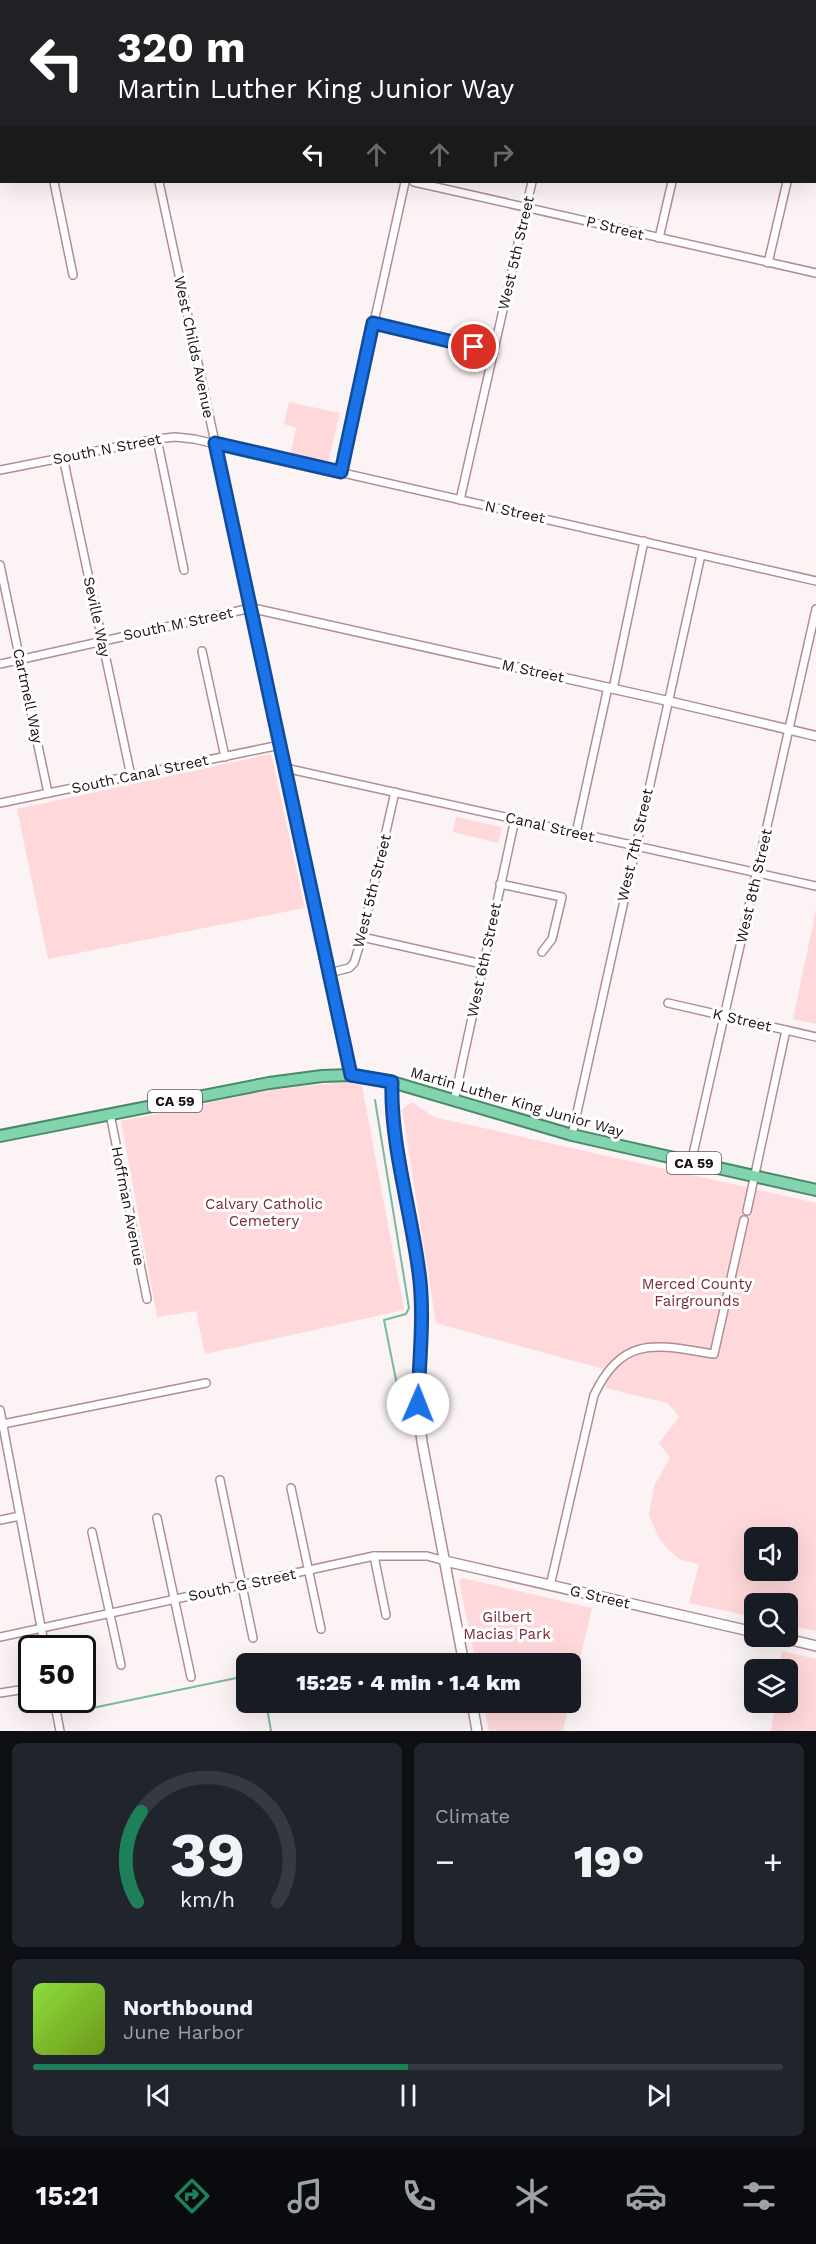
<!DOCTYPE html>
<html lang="en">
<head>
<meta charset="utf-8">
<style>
  body { margin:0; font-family:"Work Sans",sans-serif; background:#20242c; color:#f1f3f6; height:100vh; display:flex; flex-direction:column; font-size:22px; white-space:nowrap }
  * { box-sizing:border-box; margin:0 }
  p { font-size:20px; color:#9ea1a6 }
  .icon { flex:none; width:33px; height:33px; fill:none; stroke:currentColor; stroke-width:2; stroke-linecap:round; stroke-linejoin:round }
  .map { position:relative; height:1731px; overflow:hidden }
  .details { display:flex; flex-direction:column; gap:12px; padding:12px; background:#0d0f14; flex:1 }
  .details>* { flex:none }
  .top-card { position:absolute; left:0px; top:0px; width:816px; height:183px; box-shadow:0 6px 24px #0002; background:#202124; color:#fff; overflow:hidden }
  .tools { position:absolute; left:744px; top:1527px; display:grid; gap:12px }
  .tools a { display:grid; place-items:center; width:54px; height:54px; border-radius:9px; background:#171b24; box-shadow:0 6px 24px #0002; font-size:30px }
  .speed { position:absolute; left:18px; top:1635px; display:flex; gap:12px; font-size:30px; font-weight:700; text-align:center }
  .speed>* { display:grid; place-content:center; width:78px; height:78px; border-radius:50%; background:#171b24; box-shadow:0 6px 24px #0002; line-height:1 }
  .speed .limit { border:3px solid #111; border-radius:9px; background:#fff; color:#111 }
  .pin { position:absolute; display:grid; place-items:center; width:51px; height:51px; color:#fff; margin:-26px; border:3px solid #fff; border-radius:50%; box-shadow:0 2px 6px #0007 }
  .me { position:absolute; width:66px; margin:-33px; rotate:1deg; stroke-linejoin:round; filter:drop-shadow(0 0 4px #0008) }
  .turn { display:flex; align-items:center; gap:21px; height:126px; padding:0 18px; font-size:27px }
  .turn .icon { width:78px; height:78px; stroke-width:2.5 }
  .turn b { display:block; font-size:42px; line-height:51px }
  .lanes { display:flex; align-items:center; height:57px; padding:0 18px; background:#0003; justify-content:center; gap:30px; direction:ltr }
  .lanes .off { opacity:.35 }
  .big { font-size:45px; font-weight:800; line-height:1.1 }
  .details .widget { flex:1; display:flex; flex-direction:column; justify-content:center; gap:9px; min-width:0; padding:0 21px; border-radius:9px; background:#20242c }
  .details .dial { align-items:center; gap:0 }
  .dial svg { height:156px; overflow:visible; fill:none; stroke:#363941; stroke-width:7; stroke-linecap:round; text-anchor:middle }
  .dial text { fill:#f1f3f6; stroke:none }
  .song { display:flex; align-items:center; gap:18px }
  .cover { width:72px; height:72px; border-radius:9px; background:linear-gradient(135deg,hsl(90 70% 55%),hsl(80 70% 35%)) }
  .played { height:6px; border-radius:3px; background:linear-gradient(90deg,#1d8059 50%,#363941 50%) }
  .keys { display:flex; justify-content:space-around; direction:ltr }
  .heat { display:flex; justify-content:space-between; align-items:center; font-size:33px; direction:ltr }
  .details .tiles { flex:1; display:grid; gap:12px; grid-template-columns:1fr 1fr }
  .widget:last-child { grid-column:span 2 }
  .trip { position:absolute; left:236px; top:1653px; width:345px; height:60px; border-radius:9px; background:#171b24; box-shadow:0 6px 24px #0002; font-weight:800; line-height:60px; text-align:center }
  .tab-bar { display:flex; height:96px; justify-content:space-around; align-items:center; background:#090b0e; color:#9ea1a6 }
  .tab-bar .icon { width:42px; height:42px }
  .tab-bar .on { color:#1d8059 }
  .tab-bar b { font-size:27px; color:#f1f3f6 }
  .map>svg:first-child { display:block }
</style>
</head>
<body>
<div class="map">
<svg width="816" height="1731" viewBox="0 0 816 1731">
  <rect width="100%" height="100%" fill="#fbf3f4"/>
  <g fill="#ffd8db" fill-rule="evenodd">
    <path d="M 289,402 L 340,413 L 328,462 L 291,453 L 296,428 L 284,424 Z"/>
    <path d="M 271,754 L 305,908 L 48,959 L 17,809 Z"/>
    <path d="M 456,817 L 502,827 L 498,843 L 453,832 Z"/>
    <path d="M 816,910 L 816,1024 L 793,1019 Z"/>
    <path d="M 345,1082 L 362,1086 L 404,1310 L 205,1354 L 196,1311 L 157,1317 L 121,1121 L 270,1090 Z"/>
    <path d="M 412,1102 L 434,1117 L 816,1203 L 816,1631 L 788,1625 L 788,1604 L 754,1604 L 754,1617 L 689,1603 L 699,1564 L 679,1559 L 667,1548 L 659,1538 L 649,1515 L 654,1486 L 670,1458 L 659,1443 L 679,1417 L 668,1403 L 605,1388 L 611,1371 L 436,1323 L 402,1109 ZM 754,1538 L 788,1538 L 788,1570 L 754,1570 Z"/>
    <path d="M 463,1578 L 592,1608 L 563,1731 L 489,1731 L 483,1703 L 570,1702 L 570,1664 L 476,1663 L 459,1581 Z"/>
    <path d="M 782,1651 L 816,1659 L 816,1731 L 771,1731 L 775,1703 L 788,1702 L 788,1670 L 779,1669 Z"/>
  </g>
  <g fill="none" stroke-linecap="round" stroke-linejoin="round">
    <g stroke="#79ba9a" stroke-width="2">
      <path d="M 375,1100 L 409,1308 L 406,1314 L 384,1320 L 405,1425"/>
      <path d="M 266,1702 L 271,1731"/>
      <path d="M 73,1712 L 246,1676"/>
    </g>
    <g stroke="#b08e91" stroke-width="10">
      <g id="minor">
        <path d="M 119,0 L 119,2"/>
        <path d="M 276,0 L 283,2"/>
        <path d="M 319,2 L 320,0"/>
        <path d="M 814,120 L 816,120"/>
        <path d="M 0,139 L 2,139"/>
        <path d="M 54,182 L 73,275"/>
        <path d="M 159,182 L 351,1075"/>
        <path d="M 414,182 L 816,273"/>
        <path d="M 659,238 L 672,182"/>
        <path d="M 768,263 L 787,182"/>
        <path d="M 373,323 L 494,352"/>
        <path d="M 157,439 L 184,570"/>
        <path d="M 63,457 L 131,776"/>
        <path d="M 0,470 L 157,439 L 175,437 L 194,439 L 816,581"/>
        <path d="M 341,472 L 405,182"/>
        <path d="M 460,500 L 532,182"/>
        <path d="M 0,565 L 48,793"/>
        <path d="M 202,651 L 225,757"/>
        <path d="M 0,664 L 251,608"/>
        <path d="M 613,689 L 644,541"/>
        <path d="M 285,768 L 816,886"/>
        <path d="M 0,803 L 280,745"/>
        <path d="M 576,833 L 608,687"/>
        <path d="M 500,884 L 562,897 L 552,939 L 542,952"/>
        <path d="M 362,937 L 482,964"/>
        <path d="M 329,973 L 349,968 L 354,963 L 362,937 L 395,792"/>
        <path d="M 668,1003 L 816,1037"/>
        <path d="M 454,1101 L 515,819"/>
        <path d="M 110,1114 L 147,1299"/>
        <path d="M 572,1135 L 701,555"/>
        <path d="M 691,1163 L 816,609"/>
        <path d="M 747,1211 L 786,1030"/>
        <path d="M 0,1410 L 45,1648"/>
        <path d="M 3,1424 L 206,1383"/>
        <path d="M 220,1480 L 253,1638"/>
        <path d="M 291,1488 L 321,1629"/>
        <path d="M 157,1518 L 191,1677"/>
        <path d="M 0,1520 L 20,1516"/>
        <path d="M 92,1532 L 121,1665"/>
        <path d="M 374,1556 L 386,1615"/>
        <path d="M 550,1586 L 594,1395 C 623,1334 657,1345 714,1354 L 744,1220"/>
        <path d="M 0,1637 L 374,1556 L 427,1556 L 445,1561"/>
        <path d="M 0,1693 L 19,1690"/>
        <path d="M 54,1700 L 60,1731"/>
      </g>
    </g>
    <g stroke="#b08e91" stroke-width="11">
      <path id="tertiary" d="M 251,608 L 668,701 L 816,736"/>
    </g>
    <g stroke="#b08e91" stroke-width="12">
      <g id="secondary">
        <path d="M 392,1082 L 392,1111 L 420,1279 L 422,1324 L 418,1408 L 422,1442 L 464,1664"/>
        <path d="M 445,1561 L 754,1632"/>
        <path d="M 775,1636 L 816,1646"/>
        <path d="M 472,1702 L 477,1731"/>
      </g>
    </g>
    <g stroke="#4a896a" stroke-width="14">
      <path id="trunk" d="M 0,1136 L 269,1083 L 322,1076 L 351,1075 L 392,1082 L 572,1135 L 816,1190"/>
    </g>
    <use href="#minor" stroke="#fff" stroke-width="7"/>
    <use href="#tertiary" stroke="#fff" stroke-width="8"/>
    <use href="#secondary" stroke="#fff" stroke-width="9"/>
    <use href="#trunk" stroke="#82d4ae" stroke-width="10"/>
  </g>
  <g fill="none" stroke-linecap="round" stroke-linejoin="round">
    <g stroke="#114b97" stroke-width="15">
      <path id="route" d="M 418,1404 C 419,1363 424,1322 420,1281 C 413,1216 390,1147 392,1082 L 351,1075 L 215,443 L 341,472 L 373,323 L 474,347"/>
    </g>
    <use href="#route" stroke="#1a73e8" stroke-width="10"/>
  </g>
  <g text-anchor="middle" stroke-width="6" stroke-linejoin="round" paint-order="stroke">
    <g fill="#fff" stroke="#615859" stroke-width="1.5">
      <rect x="148" y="1090" width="54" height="22" rx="4.5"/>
      <rect x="667" y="1152" width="54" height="22" rx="4.5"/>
    </g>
    <g font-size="14" font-weight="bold" fill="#1d1112">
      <text x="175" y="1106">CA 59</text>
      <text x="694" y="1168">CA 59</text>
    </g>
    <g font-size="15" fill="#1d1112" stroke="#fff">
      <text transform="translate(615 228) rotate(14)" y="5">P Street</text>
      <text transform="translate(516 253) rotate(-77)" y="5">West 5th Street</text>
      <text transform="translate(194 347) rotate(78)" y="5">West Childs Avenue</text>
      <text transform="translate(107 449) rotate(-11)" y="5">South N Street</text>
      <text transform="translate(515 512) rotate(12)" y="5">N Street</text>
      <text transform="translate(97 617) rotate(78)" y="5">Seville Way</text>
      <text transform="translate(178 624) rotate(-12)" y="5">South M Street</text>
      <text transform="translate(533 671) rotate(12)" y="5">M Street</text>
      <text transform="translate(28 696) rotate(78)" y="5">Cartmell Way</text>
      <text transform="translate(140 774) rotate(-12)" y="5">South Canal Street</text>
      <text transform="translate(550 827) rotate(13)" y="5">Canal Street</text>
      <text transform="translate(635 845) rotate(-77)" y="5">West 7th Street</text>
      <text transform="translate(754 886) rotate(-77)" y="5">West 8th Street</text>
      <text transform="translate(372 891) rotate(-76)" y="5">West 5th Street</text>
      <text transform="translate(484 960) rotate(-78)" y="5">West 6th Street</text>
      <text transform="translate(742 1020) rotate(13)" y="5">K Street</text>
      <text transform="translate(517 1102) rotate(16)" y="5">Martin Luther King Junior Way</text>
      <text transform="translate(128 1206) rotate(79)" y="5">Hoffman Avenue</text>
      <text transform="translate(242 1585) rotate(-12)" y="5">South G Street</text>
      <text transform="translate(600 1597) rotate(13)" y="5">G Street</text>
    </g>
    <g font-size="15" fill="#7b2a38" stroke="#fff">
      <text x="264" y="1209">Calvary Catholic<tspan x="264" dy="17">Cemetery</tspan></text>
      <text x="697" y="1289">Merced County<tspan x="697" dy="17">Fairgrounds</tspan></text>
      <text x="507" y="1622">Gilbert<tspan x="507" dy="17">Macias Park</tspan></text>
    </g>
  </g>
</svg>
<div class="tools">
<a><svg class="icon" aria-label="sound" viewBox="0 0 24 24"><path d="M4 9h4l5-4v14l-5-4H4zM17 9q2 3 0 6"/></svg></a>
<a><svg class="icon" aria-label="search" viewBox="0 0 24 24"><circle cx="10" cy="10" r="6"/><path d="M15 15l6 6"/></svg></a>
<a><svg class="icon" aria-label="layers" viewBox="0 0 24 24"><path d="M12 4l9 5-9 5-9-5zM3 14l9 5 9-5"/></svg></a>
</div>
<div class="speed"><div class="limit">50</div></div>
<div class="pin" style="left:474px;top:347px;background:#d93025"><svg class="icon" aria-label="arrive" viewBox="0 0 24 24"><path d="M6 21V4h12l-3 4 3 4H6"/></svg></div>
<svg class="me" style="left:418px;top:1404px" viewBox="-20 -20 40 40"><circle r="19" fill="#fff"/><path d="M0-13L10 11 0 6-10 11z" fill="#1a73e8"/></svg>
<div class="trip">15:25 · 4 min · 1.4 km</div>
<div class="top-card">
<div class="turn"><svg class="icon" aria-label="left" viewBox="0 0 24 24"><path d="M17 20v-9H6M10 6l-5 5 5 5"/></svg><div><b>320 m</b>Martin Luther King Junior Way</div></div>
<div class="lanes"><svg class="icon" aria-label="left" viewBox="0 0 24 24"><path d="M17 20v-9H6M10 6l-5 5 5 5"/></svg><svg class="icon off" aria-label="ahead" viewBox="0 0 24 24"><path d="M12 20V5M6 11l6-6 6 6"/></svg><svg class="icon off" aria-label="ahead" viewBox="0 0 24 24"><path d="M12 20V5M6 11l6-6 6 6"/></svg><svg class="icon off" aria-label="right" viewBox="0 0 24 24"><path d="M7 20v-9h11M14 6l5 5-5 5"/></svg></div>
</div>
</div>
<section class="details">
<div class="tiles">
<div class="widget dial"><svg viewBox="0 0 100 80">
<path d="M14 69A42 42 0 1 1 86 69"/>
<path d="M14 69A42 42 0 0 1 16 23" stroke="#1d8059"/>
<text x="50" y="56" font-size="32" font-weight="700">39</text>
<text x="50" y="72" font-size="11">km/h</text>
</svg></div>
<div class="widget"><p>Climate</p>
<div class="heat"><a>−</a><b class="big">19°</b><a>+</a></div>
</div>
<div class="widget">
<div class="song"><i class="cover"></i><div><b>Northbound</b><p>June Harbor</p></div></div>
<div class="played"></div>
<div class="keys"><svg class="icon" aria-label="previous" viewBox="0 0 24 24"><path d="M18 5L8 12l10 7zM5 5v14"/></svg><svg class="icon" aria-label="pause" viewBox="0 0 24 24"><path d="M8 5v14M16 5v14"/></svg><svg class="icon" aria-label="next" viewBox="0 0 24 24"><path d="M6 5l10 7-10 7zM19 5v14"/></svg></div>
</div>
</div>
</section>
<nav class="tab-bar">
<b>15:21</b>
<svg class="icon on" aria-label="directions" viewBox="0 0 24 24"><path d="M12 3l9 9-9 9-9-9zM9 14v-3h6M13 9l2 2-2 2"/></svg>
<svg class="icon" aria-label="music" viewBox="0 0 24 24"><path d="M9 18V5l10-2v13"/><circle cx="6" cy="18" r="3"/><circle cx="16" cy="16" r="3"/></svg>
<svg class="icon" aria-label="phone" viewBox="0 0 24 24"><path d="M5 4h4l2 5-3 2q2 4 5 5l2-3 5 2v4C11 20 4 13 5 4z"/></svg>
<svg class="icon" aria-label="climate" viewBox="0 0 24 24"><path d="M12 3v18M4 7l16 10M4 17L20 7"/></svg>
<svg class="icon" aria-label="car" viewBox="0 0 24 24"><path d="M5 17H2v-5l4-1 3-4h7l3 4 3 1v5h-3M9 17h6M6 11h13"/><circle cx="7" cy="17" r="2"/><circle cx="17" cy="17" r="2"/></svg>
<svg class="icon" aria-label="filters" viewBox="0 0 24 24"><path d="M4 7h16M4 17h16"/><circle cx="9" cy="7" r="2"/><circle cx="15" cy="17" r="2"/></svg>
</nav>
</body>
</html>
